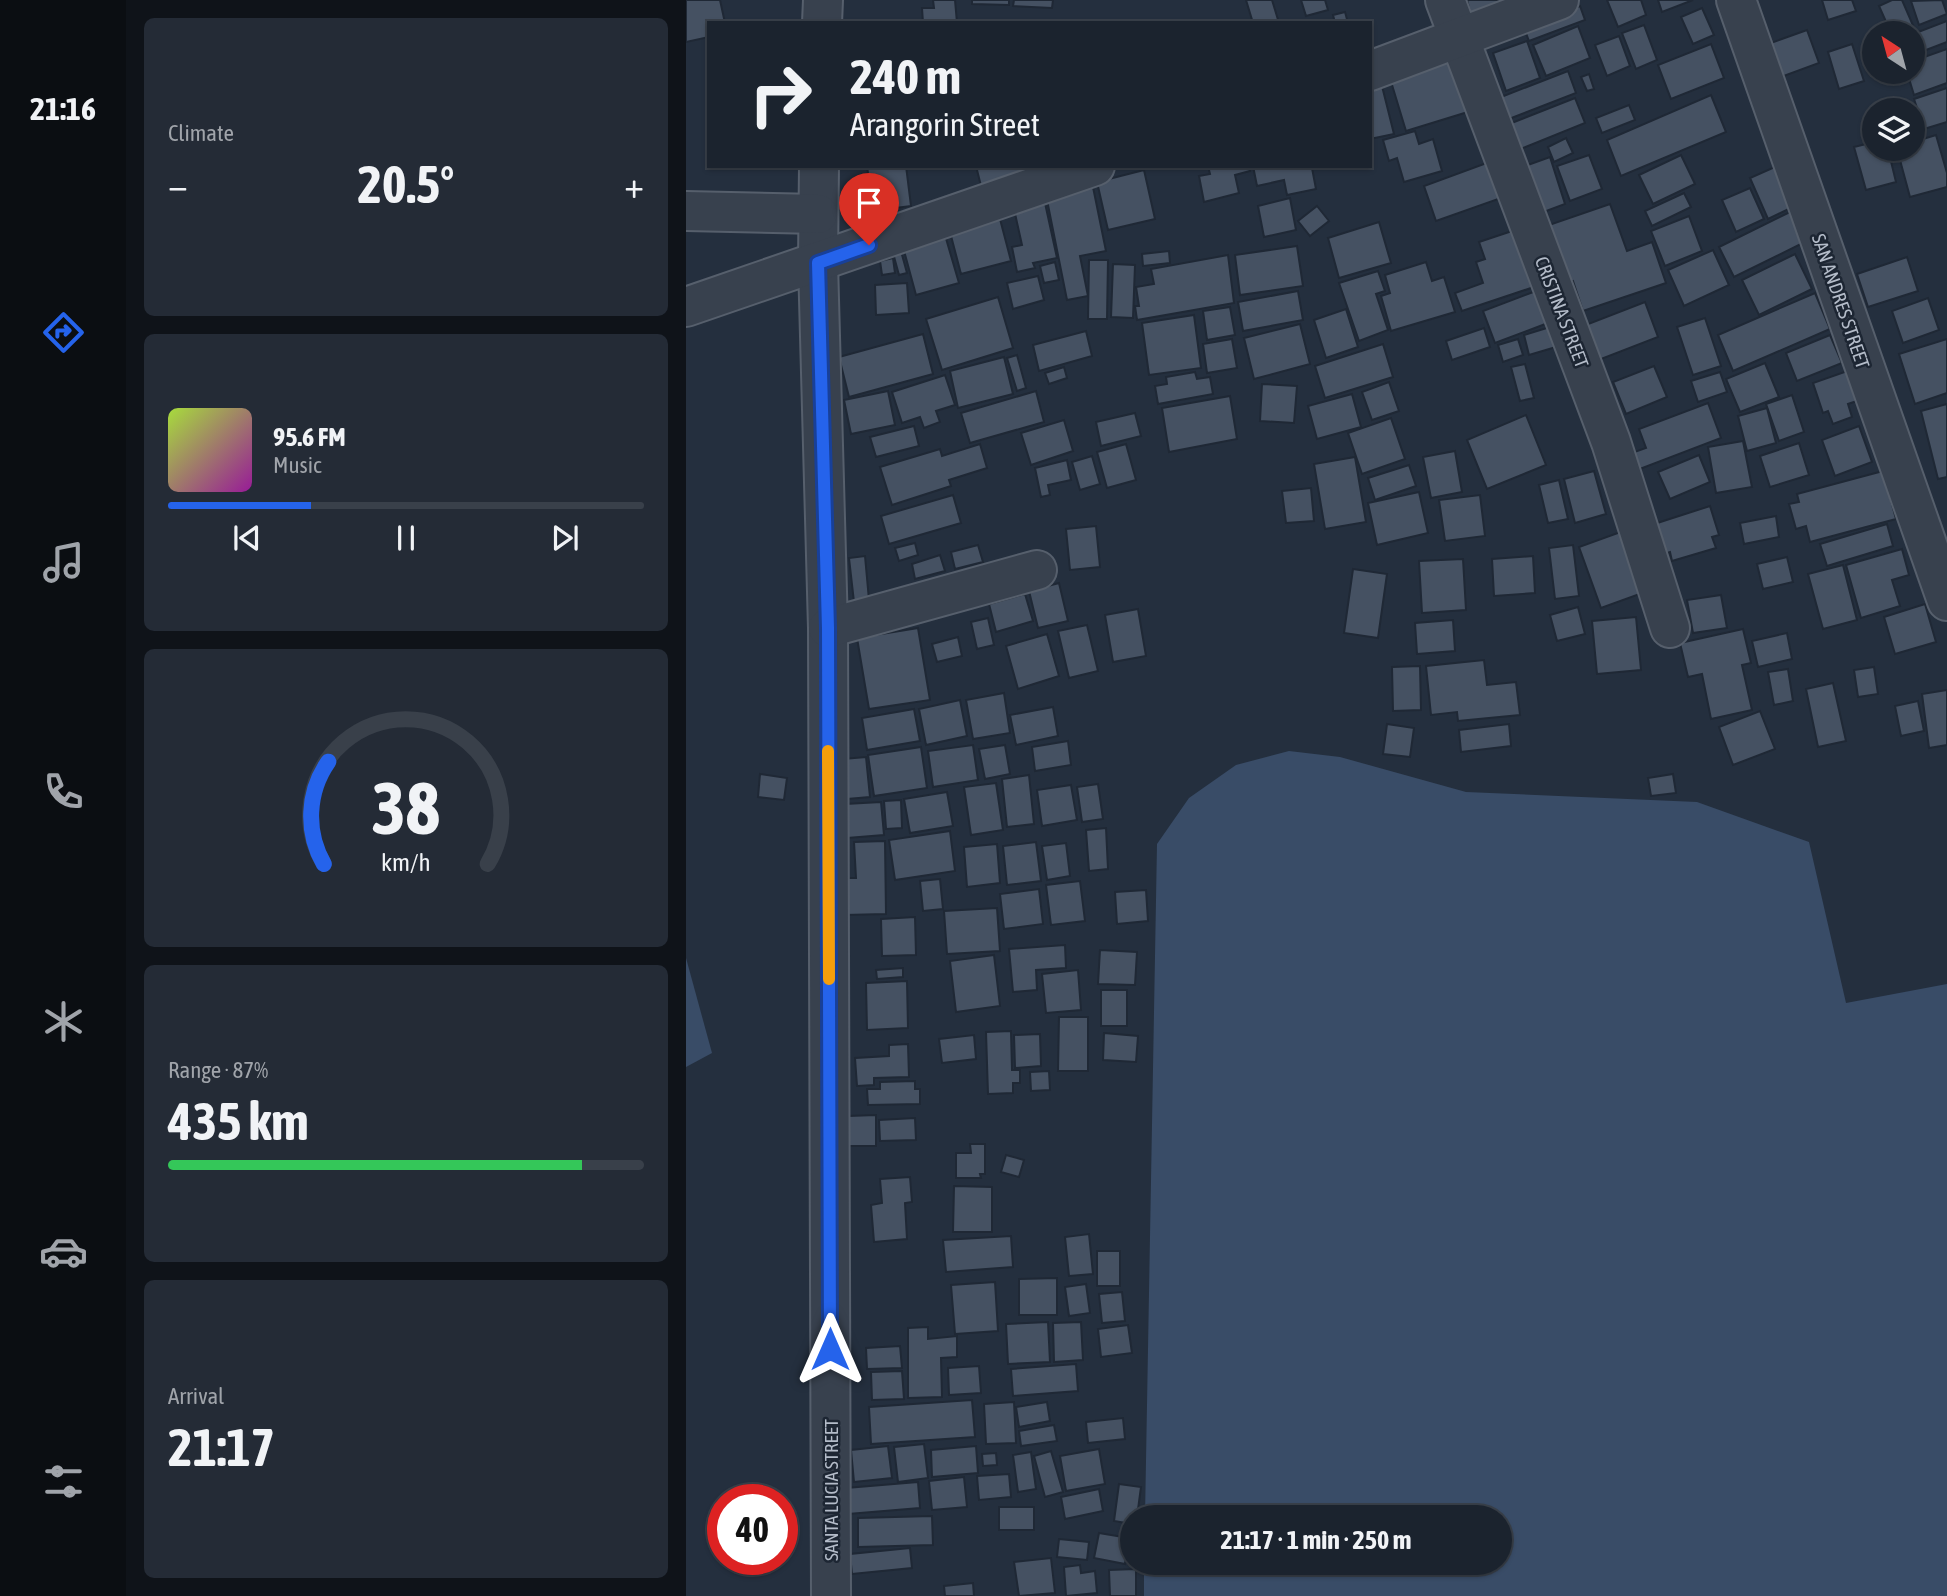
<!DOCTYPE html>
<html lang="en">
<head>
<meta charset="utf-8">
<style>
  body { margin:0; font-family:"Asap Condensed",sans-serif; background:#242b36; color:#f1f3f6; height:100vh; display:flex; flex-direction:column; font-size:26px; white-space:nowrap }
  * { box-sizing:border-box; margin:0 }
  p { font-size:23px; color:#a0a4aa }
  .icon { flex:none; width:38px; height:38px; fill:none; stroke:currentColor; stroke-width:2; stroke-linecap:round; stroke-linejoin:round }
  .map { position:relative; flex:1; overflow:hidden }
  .sheet { display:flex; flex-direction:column; gap:18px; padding:18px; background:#0f1319; width:560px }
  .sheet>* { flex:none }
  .guide { position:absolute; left:21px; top:21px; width:665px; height:147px; border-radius:0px; box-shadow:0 2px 5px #0004,0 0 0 2px #39404a; background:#1b232e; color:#f1f3f6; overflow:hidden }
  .needle { width:46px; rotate:324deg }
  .fabs { position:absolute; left:1176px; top:21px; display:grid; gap:14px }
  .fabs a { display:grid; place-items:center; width:63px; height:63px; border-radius:50%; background:#1b232e; box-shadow:0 2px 5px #0004,0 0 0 2px #39404a; font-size:35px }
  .speed { position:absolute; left:21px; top:1484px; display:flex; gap:14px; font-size:35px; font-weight:700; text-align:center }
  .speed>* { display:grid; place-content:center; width:91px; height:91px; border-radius:50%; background:#1b232e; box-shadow:0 2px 5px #0004,0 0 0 2px #39404a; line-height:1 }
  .speed .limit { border:10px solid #d22; background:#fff; color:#111 }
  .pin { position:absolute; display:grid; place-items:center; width:60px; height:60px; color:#fff; margin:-72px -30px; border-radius:50% 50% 50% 0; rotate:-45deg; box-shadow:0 0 7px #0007 }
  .pin .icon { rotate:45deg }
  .me { position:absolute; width:77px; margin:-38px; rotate:0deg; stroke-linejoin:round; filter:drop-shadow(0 0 5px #0008) }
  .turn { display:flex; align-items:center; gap:24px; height:147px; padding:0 28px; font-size:32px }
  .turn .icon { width:91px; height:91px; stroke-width:2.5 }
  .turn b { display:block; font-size:49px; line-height:60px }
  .big { font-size:52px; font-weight:700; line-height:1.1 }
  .sheet .widget { flex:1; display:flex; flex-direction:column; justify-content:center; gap:10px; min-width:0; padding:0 24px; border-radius:10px; background:#242b36 }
  .sheet .dial { align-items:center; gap:0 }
  .dial svg { height:182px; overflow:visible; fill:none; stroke:#39404a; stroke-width:7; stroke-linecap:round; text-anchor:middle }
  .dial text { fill:#f1f3f6; stroke:none }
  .song { display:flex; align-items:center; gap:21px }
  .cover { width:84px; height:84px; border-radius:10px; background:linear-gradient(135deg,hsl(80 70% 55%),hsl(300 70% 35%)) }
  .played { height:7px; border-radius:4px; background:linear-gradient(90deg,#2563eb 30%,#39404a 30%) }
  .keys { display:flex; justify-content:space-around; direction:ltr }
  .heat { display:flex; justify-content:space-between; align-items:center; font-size:38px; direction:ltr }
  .charge { height:10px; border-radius:5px; background:linear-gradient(90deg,#34c759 87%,#39404a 0) }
  .trip { position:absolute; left:434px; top:1505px; width:392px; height:70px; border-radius:35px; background:#1b232e; box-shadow:0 2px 5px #0004,0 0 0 2px #39404a; font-weight:700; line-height:70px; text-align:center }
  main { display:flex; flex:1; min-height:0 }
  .tab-bar { display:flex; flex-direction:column; width:126px; justify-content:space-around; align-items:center; background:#0b0e12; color:#a0a4aa }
  .tab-bar .icon { width:49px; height:49px }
  .tab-bar .selected { color:#2563eb }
  .tab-bar b { font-size:32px; color:#f1f3f6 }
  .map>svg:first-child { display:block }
</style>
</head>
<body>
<main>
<nav class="tab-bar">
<b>21:16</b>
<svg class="icon selected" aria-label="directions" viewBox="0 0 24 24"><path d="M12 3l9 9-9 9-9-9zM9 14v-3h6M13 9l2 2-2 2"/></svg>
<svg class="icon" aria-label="music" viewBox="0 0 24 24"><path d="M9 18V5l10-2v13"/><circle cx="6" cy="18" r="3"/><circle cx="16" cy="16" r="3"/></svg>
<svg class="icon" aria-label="phone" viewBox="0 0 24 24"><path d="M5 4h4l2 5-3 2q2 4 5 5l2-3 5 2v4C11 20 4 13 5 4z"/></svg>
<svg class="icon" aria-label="climate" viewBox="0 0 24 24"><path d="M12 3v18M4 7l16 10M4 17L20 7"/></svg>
<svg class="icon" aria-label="car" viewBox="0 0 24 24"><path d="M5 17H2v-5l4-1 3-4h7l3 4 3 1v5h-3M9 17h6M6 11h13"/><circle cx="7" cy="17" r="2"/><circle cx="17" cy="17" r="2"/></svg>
<svg class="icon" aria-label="filters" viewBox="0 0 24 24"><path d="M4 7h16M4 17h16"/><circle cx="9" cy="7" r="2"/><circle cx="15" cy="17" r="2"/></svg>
</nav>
<section class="sheet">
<div class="widget"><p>Climate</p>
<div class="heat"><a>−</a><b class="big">20.5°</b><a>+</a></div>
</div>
<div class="widget">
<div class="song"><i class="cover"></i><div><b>95.6 FM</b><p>Music</p></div></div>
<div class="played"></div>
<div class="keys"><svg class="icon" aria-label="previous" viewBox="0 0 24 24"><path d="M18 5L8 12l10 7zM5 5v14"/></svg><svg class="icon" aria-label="pause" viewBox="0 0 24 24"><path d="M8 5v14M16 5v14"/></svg><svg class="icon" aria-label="next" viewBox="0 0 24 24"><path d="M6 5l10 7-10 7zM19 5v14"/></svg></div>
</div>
<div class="widget dial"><svg viewBox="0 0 100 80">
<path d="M14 69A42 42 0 1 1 86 69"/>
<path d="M14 69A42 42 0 0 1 16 24" stroke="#2563eb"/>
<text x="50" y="56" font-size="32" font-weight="700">38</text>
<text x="50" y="72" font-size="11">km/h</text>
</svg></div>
<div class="widget"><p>Range · 87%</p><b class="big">435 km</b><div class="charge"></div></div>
<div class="widget"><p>Arrival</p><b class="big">21:17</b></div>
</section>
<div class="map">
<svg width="1261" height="1596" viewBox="0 0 1261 1596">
  <rect width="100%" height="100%" fill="#242f3e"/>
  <g fill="#394c67">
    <path d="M 603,751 L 654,757 L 780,792 L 1011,802 L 1123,842 L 1160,1003 L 1261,984 L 1261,1596 L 458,1596 L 458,1563 L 814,1563 L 814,1517 L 459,1517 L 471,844 L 503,798 L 550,765 Z"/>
    <path d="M 0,958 L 26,1053 L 0,1067 Z"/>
  </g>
  <g fill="#455162" stroke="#1f2835" stroke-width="2">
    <path d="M 0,0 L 34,0 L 39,23 L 23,23 L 23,37 L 0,42 Z"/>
    <path d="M 247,0 L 269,0 L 271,23 L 237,23 L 236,8 L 248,8 Z"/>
    <path d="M 286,0 L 323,0 L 323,5 L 286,4 Z"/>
    <path d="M 328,0 L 367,0 L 366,8 L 327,6 Z"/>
    <path d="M 560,0 L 586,0 L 593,23 L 567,23 Z"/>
    <path d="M 615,0 L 639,0 L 642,10 L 620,16 Z"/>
    <path d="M 781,0 L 812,0 L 814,5 L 785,15 Z"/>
    <path d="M 921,0 L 955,0 L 960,15 L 932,27 Z"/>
    <path d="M 972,0 L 1007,0 L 976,12 Z"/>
    <path d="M 1136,0 L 1166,0 L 1170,11 L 1142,20 Z"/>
    <path d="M 1206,0 L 1216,0 L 1229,30 L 1205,33 L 1193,6 Z"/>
    <path d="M 1256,0 L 1261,14 L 1233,25 L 1225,1 Z"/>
    <path d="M 894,6 L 899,20 L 843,41 L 838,28 Z"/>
    <path d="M 1016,8 L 1028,35 L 1007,44 L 995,17 Z"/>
    <path d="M 659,12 L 662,23 L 649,23 L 647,15 Z"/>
    <path d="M 1261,21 L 1261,42 L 1227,55 L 1227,34 Z"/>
    <path d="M 958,25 L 971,60 L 950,69 L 936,33 Z"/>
    <path d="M 892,26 L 904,58 L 860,76 L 847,45 Z"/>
    <path d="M 1121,30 L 1133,63 L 1095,77 L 1082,44 Z"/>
    <path d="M 933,36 L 944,66 L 921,76 L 909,45 Z"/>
    <path d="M 841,41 L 854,78 L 820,91 L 807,53 Z"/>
    <path d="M 1025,44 L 1038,78 L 985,99 L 972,65 Z"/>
    <path d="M 1166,44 L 1178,81 L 1153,89 L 1142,52 Z"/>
    <path d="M 1261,49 L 1261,83 L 1228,95 L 1221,72 L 1227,72 L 1227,61 Z"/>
    <path d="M 767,55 L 785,111 L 720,131 L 703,75 Z"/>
    <path d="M 882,71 L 890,93 L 823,119 L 815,97 Z"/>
    <path d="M 903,74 L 908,89 L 901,91 L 895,77 Z"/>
    <path d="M 695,82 L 708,134 L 684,139 L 684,84 Z"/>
    <path d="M 1261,88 L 1261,122 L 1238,129 L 1228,99 Z"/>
    <path d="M 1025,95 L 1040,132 L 935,176 L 921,140 Z"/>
    <path d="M 889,98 L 899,123 L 832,150 L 823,124 Z"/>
    <path d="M 943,105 L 949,120 L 916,133 L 910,118 Z"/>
    <path d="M 729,131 L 733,144 L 747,139 L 756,171 L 718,182 L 711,158 L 703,161 L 697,140 Z"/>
    <path d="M 1250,135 L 1261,173 L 1261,187 L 1224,197 L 1211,149 L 1227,149 L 1227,142 Z"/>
    <path d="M 880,138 L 887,153 L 868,162 L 862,147 Z"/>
    <path d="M 1188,142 L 1188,149 L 1202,149 L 1210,182 L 1180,190 L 1168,147 Z"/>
    <path d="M 903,155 L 916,189 L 884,201 L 871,166 Z"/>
    <path d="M 995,155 L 1009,184 L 967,204 L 953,175 Z"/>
    <path d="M 864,157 L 879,204 L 855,213 L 839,166 Z"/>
    <path d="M 806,161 L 818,197 L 750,221 L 738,186 Z"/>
    <path d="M 181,166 L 220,166 L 225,206 L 187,211 Z"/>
    <path d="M 290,166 L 363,166 L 296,190 Z"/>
    <path d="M 522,166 L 563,166 L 564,171 L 549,175 L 553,193 L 518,202 L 513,176 L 524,174 Z"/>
    <path d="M 567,166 L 626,168 L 630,189 L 601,195 L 598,180 L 571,186 Z"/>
    <path d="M 1091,166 L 1109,206 L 1082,219 L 1064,178 Z"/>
    <path d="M 458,170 L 469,219 L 422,230 L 411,182 Z"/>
    <path d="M 407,187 L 420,251 L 394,256 L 402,296 L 381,300 L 361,200 Z"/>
    <path d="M 1064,188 L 1078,219 L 1050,232 L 1036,200 Z"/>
    <path d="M 998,193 L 1005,207 L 966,226 L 959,211 Z"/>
    <path d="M 604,198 L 610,230 L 578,237 L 572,206 Z"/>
    <path d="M 359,203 L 371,258 L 347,263 L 349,268 L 331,272 L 326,247 L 336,245 L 328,209 Z"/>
    <path d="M 924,204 L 941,251 L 966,242 L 980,283 L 897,311 L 887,281 L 880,284 L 860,226 Z"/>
    <path d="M 631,206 L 643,221 L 624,236 L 612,221 Z"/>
    <path d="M 1110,209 L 1125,239 L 1048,277 L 1033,247 Z"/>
    <path d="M 1003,216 L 1016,251 L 979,266 L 965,231 Z"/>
    <path d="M 314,219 L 325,261 L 275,274 L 264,232 Z"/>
    <path d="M 693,222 L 705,263 L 653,278 L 642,238 Z"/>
    <path d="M 829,230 L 848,287 L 776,311 L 769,293 L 797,283 L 790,262 L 799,259 L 793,242 Z"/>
    <path d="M 259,235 L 273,283 L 230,295 L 217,247 Z"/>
    <path d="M 611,246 L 617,286 L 554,295 L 549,255 Z"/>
    <path d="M 1027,250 L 1043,285 L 998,306 L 982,270 Z"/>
    <path d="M 215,251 L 221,273 L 213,275 L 207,253 Z"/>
    <path d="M 483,251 L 484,263 L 457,266 L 456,254 Z"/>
    <path d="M 1109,254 L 1126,289 L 1073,315 L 1056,280 Z"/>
    <path d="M 542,255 L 548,303 L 451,320 L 449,306 L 453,306 L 450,287 L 468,284 L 465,269 Z"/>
    <path d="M 1221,257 L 1232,291 L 1182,307 L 1171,274 Z"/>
    <path d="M 207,258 L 209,273 L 196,275 L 194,261 Z"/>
    <path d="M 403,260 L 422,260 L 421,319 L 402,319 Z"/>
    <path d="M 369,262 L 373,280 L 358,283 L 354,266 Z"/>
    <path d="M 740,262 L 746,281 L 758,277 L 769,312 L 705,331 L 695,296 L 704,293 L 699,275 Z"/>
    <path d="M 427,264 L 449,265 L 447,318 L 425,317 Z"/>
    <path d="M 692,271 L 699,291 L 690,294 L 702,330 L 673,341 L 653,283 Z"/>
    <path d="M 352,276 L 358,300 L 327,309 L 321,283 Z"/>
    <path d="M 221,283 L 223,313 L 190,315 L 189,285 Z"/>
    <path d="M 612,291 L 617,320 L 557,331 L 552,302 Z"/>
    <path d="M 850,291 L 862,323 L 809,343 L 797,311 Z"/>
    <path d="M 1129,293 L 1144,329 L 1047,371 L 1032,335 Z"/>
    <path d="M 312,297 L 327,348 L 256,370 L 240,319 Z"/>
    <path d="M 1242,298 L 1253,330 L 1217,343 L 1206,311 Z"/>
    <path d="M 959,302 L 972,337 L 910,361 L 897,326 Z"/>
    <path d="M 544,307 L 549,335 L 521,340 L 517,311 Z"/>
    <path d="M 660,309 L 672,347 L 640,358 L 628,320 Z"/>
    <path d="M 508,315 L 515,368 L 463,375 L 456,323 Z"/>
    <path d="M 1019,318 L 1035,366 L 1007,375 L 991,327 Z"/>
    <path d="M 614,324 L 624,364 L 568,379 L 558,338 Z"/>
    <path d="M 864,327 L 870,347 L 843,355 L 838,335 Z"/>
    <path d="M 798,328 L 804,347 L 766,360 L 760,341 Z"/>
    <path d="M 400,331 L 406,356 L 353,371 L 347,345 Z"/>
    <path d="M 237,334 L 247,374 L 163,397 L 153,357 Z"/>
    <path d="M 1144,335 L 1156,363 L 1111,381 L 1100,353 Z"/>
    <path d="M 546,339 L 551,368 L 521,373 L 517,344 Z"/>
    <path d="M 832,339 L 837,355 L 817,362 L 812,345 Z"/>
    <path d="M 1261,339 L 1261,393 L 1229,404 L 1213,354 Z"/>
    <path d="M 697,344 L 707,377 L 639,398 L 629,366 Z"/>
    <path d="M 331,355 L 340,388 L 331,391 L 321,358 Z"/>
    <path d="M 318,357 L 327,394 L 272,408 L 264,371 Z"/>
    <path d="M 1079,363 L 1093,397 L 1054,412 L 1040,379 Z"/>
    <path d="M 839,364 L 848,398 L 834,401 L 825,367 Z"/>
    <path d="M 968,366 L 981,397 L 940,414 L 927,382 Z"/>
    <path d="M 378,367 L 381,378 L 363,384 L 359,373 Z"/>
    <path d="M 1167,369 L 1177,399 L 1162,404 L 1166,417 L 1147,424 L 1142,411 L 1137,413 L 1127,383 Z"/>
    <path d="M 509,372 L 511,379 L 524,377 L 527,394 L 472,404 L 469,386 L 481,384 L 480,377 Z"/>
    <path d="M 1034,372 L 1041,392 L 1012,402 L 1005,381 Z"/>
    <path d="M 259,375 L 269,405 L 250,411 L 254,422 L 238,428 L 234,417 L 216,423 L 206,392 Z"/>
    <path d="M 703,382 L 713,411 L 686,420 L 676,392 Z"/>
    <path d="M 576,384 L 611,386 L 608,423 L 574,421 Z"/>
    <path d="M 202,391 L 209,425 L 165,434 L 158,400 Z"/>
    <path d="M 350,391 L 358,422 L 284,443 L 275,413 Z"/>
    <path d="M 666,394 L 675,427 L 631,439 L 622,406 Z"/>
    <path d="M 1106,395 L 1118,432 L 1093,441 L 1080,404 Z"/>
    <path d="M 544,396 L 551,439 L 483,452 L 476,408 Z"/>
    <path d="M 1022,403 L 1035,438 L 946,472 L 940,455 L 960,448 L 953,429 Z"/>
    <path d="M 1261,404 L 1261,477 L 1252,479 L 1235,411 Z"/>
    <path d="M 1081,408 L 1090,443 L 1061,451 L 1052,416 Z"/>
    <path d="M 449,413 L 455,436 L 415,446 L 410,422 Z"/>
    <path d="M 840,415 L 860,465 L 801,489 L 781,440 Z"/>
    <path d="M 705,418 L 719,459 L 676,474 L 662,433 Z"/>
    <path d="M 378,420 L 387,451 L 345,465 L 335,433 Z"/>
    <path d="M 228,426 L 233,446 L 190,457 L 184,437 Z"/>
    <path d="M 1173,426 L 1186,462 L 1149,476 L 1136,440 Z"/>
    <path d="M 1057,441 L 1066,487 L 1030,493 L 1022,447 Z"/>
    <path d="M 1113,443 L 1123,475 L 1084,487 L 1074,456 Z"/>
    <path d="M 294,444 L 301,468 L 263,480 L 265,486 L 206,505 L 194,467 L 254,449 L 256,456 Z"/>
    <path d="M 440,444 L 450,480 L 421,488 L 411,452 Z"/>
    <path d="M 769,451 L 776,492 L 745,498 L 737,457 Z"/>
    <path d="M 1013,455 L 1024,482 L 984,499 L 972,472 Z"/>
    <path d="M 406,456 L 414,484 L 394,490 L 386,462 Z"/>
    <path d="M 669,457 L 680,522 L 639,529 L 628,464 Z"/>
    <path d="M 381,460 L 385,480 L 362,485 L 364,495 L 355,497 L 349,468 Z"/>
    <path d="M 723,465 L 730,486 L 689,500 L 682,478 Z"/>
    <path d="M 908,471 L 920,514 L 889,523 L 878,479 Z"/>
    <path d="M 1197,471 L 1210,519 L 1124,542 L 1120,526 L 1110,529 L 1103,504 L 1113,502 L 1111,494 Z"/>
    <path d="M 873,480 L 882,519 L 862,523 L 853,485 Z"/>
    <path d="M 625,488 L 628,521 L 600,523 L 596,491 Z"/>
    <path d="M 733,492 L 742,533 L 691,545 L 682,503 Z"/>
    <path d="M 267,495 L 275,523 L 203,544 L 195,516 Z"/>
    <path d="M 794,495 L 799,536 L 759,541 L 753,500 Z"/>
    <path d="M 1024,506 L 1033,535 L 1026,537 L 1030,548 L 986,561 L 984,552 L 972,556 L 962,526 Z"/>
    <path d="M 1090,516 L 1093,537 L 1058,544 L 1054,523 Z"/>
    <path d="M 1201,524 L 1207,546 L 1141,566 L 1134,544 Z"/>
    <path d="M 410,526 L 414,567 L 384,570 L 380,529 Z"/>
    <path d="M 940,530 L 962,591 L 915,608 L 893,547 Z"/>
    <path d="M 229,543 L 232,555 L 213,561 L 209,548 Z"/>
    <path d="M 292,545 L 297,562 L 269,569 L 265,552 Z"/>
    <path d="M 887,545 L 893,596 L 869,599 L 863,548 Z"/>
    <path d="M 1216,549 L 1223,575 L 1206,580 L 1214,606 L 1175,618 L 1160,565 Z"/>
    <path d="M 254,555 L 259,571 L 229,579 L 226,564 Z"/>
    <path d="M 179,556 L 183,600 L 168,602 L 163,558 Z"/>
    <path d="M 847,556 L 849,593 L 808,596 L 806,559 Z"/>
    <path d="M 1101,557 L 1107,582 L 1077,589 L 1071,564 Z"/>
    <path d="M 777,559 L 780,610 L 736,613 L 733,561 Z"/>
    <path d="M 1157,565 L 1171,620 L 1137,629 L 1122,574 Z"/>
    <path d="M 667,569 L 701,574 L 692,638 L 658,633 Z"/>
    <path d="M 373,583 L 382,621 L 352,628 L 343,591 Z"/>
    <path d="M 339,594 L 347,621 L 310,632 L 303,604 Z"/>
    <path d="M 1035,595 L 1041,628 L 1007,633 L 1001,600 Z"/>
    <path d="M 1239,604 L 1250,642 L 1209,654 L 1198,617 Z"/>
    <path d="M 892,607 L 899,634 L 871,641 L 864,615 Z"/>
    <path d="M 452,609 L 460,656 L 427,662 L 419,615 Z"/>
    <path d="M 950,617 L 955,670 L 911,674 L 906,621 Z"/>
    <path d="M 302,618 L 308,645 L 291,649 L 285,622 Z"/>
    <path d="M 767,620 L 769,651 L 731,654 L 729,623 Z"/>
    <path d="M 401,625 L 412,671 L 383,678 L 372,631 Z"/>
    <path d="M 232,628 L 244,700 L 183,709 L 171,638 Z"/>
    <path d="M 1057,629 L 1065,663 L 1056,665 L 1066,710 L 1025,719 L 1016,674 L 1002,677 L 994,643 Z"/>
    <path d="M 1101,633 L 1106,659 L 1072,667 L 1066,641 Z"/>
    <path d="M 361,634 L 373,676 L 332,689 L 320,646 Z"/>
    <path d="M 272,637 L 276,656 L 251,662 L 246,644 Z"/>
    <path d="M 798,660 L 801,685 L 830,682 L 834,715 L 772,721 L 771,712 L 745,715 L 740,666 Z"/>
    <path d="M 734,666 L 735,710 L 707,711 L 706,667 Z"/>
    <path d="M 1188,667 L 1192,694 L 1172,697 L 1168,670 Z"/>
    <path d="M 1102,669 L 1107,701 L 1088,705 L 1082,672 Z"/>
    <path d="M 1147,683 L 1160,741 L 1132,747 L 1120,689 Z"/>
    <path d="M 1261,690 L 1261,745 L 1243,748 L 1236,694 Z"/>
    <path d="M 318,693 L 324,733 L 287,739 L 280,700 Z"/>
    <path d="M 274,700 L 281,736 L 240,745 L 233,709 Z"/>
    <path d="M 1232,701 L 1238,731 L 1215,736 L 1209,706 Z"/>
    <path d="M 367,707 L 372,736 L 330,745 L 324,715 Z"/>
    <path d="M 228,709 L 234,741 L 181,750 L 176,718 Z"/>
    <path d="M 1074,711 L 1089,749 L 1047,765 L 1033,727 Z"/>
    <path d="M 701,724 L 728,728 L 724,757 L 697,754 Z"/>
    <path d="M 823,724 L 825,746 L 775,752 L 773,730 Z"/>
    <path d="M 382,741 L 385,765 L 349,771 L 346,747 Z"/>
    <path d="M 287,745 L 292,780 L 247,787 L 242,751 Z"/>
    <path d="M 319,745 L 324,774 L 299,779 L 293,749 Z"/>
    <path d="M 235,747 L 241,788 L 188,796 L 182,755 Z"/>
    <path d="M 180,757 L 184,797 L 161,799 L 157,759 Z"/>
    <path d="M 74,774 L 101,778 L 98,800 L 72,797 Z"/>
    <path d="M 987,774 L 990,793 L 965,796 L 962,778 Z"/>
    <path d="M 343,775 L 348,824 L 321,827 L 316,779 Z"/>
    <path d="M 310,783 L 317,830 L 285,835 L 278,787 Z"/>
    <path d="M 412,784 L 417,819 L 396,822 L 391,787 Z"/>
    <path d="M 385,785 L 391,820 L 356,826 L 351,790 Z"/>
    <path d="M 261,792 L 267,826 L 224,833 L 218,799 Z"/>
    <path d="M 215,800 L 216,828 L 200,829 L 198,801 Z"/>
    <path d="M 195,802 L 198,835 L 161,838 L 159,804 Z"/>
    <path d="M 420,828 L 422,869 L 403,871 L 400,830 Z"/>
    <path d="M 264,831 L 269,871 L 209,880 L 203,840 Z"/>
    <path d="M 199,841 L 200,914 L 158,915 L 157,878 L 170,878 L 168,842 Z"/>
    <path d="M 350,842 L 355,881 L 321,885 L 317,846 Z"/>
    <path d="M 380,843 L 384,876 L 361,880 L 356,846 Z"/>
    <path d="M 311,844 L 314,883 L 281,887 L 278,847 Z"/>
    <path d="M 254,879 L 257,909 L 237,911 L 234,881 Z"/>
    <path d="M 394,881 L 399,921 L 365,925 L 360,885 Z"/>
    <path d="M 353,889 L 357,924 L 318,929 L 314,894 Z"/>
    <path d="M 460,890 L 462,921 L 431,924 L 429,892 Z"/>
    <path d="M 311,908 L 314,951 L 261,954 L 258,911 Z"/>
    <path d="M 229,917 L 230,955 L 196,956 L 195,919 Z"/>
    <path d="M 379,945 L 380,968 L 350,970 L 351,990 L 327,992 L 323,949 Z"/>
    <path d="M 414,950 L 451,952 L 449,985 L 412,984 Z"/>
    <path d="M 308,955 L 314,1006 L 270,1012 L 264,961 Z"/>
    <path d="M 217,968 L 217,977 L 191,979 L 190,970 Z"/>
    <path d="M 392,970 L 395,1010 L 360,1013 L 356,974 Z"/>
    <path d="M 221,981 L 222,1028 L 181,1030 L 180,983 Z"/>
    <rect x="415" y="990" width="26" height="36"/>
    <path d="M 373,1017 L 402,1017 L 402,1071 L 372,1071 Z"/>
    <path d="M 325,1031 L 326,1070 L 334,1070 L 334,1083 L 327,1083 L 327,1093 L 302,1094 L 300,1032 Z"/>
    <path d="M 418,1033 L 452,1036 L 450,1062 L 417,1060 Z"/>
    <path d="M 354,1034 L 355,1066 L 329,1068 L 328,1035 Z"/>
    <path d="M 288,1035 L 290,1059 L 256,1063 L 253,1039 Z"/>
    <path d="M 222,1044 L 223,1077 L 188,1078 L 188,1085 L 171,1086 L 169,1058 L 203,1056 L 203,1045 Z"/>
    <path d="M 363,1071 L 364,1090 L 345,1091 L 344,1072 Z"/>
    <path d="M 229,1081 L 229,1089 L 234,1089 L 234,1104 L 182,1105 L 181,1089 L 194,1089 L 194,1082 Z"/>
    <path d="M 190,1115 L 190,1146 L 163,1146 L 162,1116 Z"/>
    <path d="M 229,1118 L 230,1140 L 194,1141 L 193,1120 Z"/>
    <path d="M 284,1144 L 299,1144 L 299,1174 L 294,1174 L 295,1178 L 270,1178 L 270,1153 L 285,1153 Z"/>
    <path d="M 320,1155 L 338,1160 L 333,1177 L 315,1172 Z"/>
    <path d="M 224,1177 L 226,1202 L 219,1203 L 221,1239 L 188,1242 L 185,1205 L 196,1203 L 194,1179 Z"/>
    <path d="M 268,1186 L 306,1187 L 306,1232 L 267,1232 Z"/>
    <path d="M 403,1234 L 407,1274 L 383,1276 L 379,1237 Z"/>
    <path d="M 325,1236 L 327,1267 L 260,1272 L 257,1240 Z"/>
    <rect x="411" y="1251" width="23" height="35"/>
    <path d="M 371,1278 L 371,1315 L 333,1315 L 333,1279 Z"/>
    <path d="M 309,1282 L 312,1331 L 269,1334 L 265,1285 Z"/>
    <path d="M 400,1284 L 404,1313 L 383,1316 L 379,1287 Z"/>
    <path d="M 436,1292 L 439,1321 L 416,1323 L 413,1294 Z"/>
    <path d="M 362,1322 L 364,1362 L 322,1364 L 320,1324 Z"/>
    <path d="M 395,1322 L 397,1360 L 368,1362 L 367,1323 Z"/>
    <path d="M 442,1325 L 446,1353 L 415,1357 L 412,1329 Z"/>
    <path d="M 242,1327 L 242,1339 L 271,1336 L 271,1357 L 255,1358 L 256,1397 L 222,1398 L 222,1328 Z"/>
    <path d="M 214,1346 L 216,1368 L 181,1369 L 180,1348 Z"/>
    <path d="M 390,1364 L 392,1391 L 327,1396 L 325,1369 Z"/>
    <path d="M 293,1366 L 295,1393 L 263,1395 L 262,1368 Z"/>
    <path d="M 216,1371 L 218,1399 L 186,1400 L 185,1372 Z"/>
    <path d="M 286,1400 L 289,1437 L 185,1444 L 183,1407 Z"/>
    <path d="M 328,1402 L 330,1443 L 300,1444 L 298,1404 Z"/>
    <path d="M 361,1402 L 364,1421 L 333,1427 L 330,1407 Z"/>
    <path d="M 437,1418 L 439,1439 L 402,1443 L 400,1422 Z"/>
    <path d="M 368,1425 L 371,1441 L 335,1446 L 333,1431 Z"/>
    <path d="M 238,1444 L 242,1478 L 212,1482 L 208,1447 Z"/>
    <path d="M 202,1446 L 206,1478 L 168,1482 L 165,1450 Z"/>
    <path d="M 290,1446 L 292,1473 L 246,1477 L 245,1450 Z"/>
    <path d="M 413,1449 L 419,1484 L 380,1491 L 374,1456 Z"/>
    <path d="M 365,1451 L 377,1492 L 359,1497 L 348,1456 Z"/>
    <path d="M 345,1452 L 350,1489 L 332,1492 L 327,1455 Z"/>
    <path d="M 310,1453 L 311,1465 L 297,1466 L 296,1454 Z"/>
    <path d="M 323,1474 L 325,1497 L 293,1500 L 291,1476 Z"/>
    <path d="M 278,1477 L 281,1507 L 246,1510 L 243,1481 Z"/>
    <path d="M 232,1482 L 234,1508 L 162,1514 L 160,1488 Z"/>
    <path d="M 433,1484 L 455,1487 L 451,1517 L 446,1517 L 446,1524 L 428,1521 Z"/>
    <path d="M 413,1489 L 417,1511 L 379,1519 L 375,1497 Z"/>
    <rect x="313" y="1507" width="35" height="23"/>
    <path d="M 246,1516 L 247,1545 L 172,1547 L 172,1518 Z"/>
    <path d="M 413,1533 L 443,1538 L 439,1564 L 408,1558 Z"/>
    <path d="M 373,1539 L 403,1542 L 401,1560 L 371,1557 Z"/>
    <path d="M 224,1548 L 226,1568 L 166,1574 L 164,1554 Z"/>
    <path d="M 365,1558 L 369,1593 L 333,1596 L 328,1562 Z"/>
    <path d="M 394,1565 L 395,1573 L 409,1571 L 411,1593 L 380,1596 L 378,1567 Z"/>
    <path d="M 450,1569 L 450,1596 L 424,1596 L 423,1570 Z"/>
    <path d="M 287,1583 L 288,1596 L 259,1596 L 258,1586 Z"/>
  </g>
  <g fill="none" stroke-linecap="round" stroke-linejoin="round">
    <g stroke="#565f6c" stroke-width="42">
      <g id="minor">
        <path d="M 759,0 L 925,442 L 984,628"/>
        <path d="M 1050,0 L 1261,601"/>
        <path d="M 136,23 L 137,0"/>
        <path d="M 684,71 L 873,0"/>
        <path d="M 133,166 L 132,263 L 142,628 L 145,1596"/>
        <path d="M 0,211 L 132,214"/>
        <path d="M 0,307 L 409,166"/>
        <path d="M 142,628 L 351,570"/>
      </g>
    </g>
    <use href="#minor" stroke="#38414e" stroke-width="38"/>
  </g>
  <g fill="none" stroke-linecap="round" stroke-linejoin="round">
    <g stroke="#184099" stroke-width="18">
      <path id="route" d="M 144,1349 L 142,628 L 132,263 L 183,245"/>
    </g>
    <use href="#route" stroke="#2563eb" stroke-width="12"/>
    <path stroke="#f59e0b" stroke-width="12" d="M 142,751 L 143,979"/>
  </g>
  <g text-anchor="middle" stroke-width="5" stroke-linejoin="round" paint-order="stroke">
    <g font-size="19" fill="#b4bcc9" stroke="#1d2633">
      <text transform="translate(1155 301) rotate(71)" y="7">SAN ANDRES STREET</text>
      <text transform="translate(876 312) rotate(69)" y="7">CRISTINA STREET</text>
      <text transform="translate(145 1490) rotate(-90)" y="7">SANTA LUCIA STREET</text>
    </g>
  </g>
</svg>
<div class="fabs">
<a><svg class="needle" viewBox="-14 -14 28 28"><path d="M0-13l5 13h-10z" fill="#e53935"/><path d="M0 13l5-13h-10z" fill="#a0a4aa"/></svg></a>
<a><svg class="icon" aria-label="layers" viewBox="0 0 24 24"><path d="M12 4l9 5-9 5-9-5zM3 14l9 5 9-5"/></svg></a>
</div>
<div class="speed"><div class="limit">40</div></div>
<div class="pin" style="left:183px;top:245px;background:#d93025"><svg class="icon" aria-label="arrive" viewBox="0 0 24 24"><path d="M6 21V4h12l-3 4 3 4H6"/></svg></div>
<svg class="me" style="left:144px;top:1349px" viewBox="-20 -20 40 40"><path d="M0-17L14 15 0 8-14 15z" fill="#2563eb" stroke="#fff" stroke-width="4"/></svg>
<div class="trip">21:17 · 1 min · 250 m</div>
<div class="guide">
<div class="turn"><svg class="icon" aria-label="right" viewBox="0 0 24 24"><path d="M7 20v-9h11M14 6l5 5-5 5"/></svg><div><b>240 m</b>Arangorin Street</div></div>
</div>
</div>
</main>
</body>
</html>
